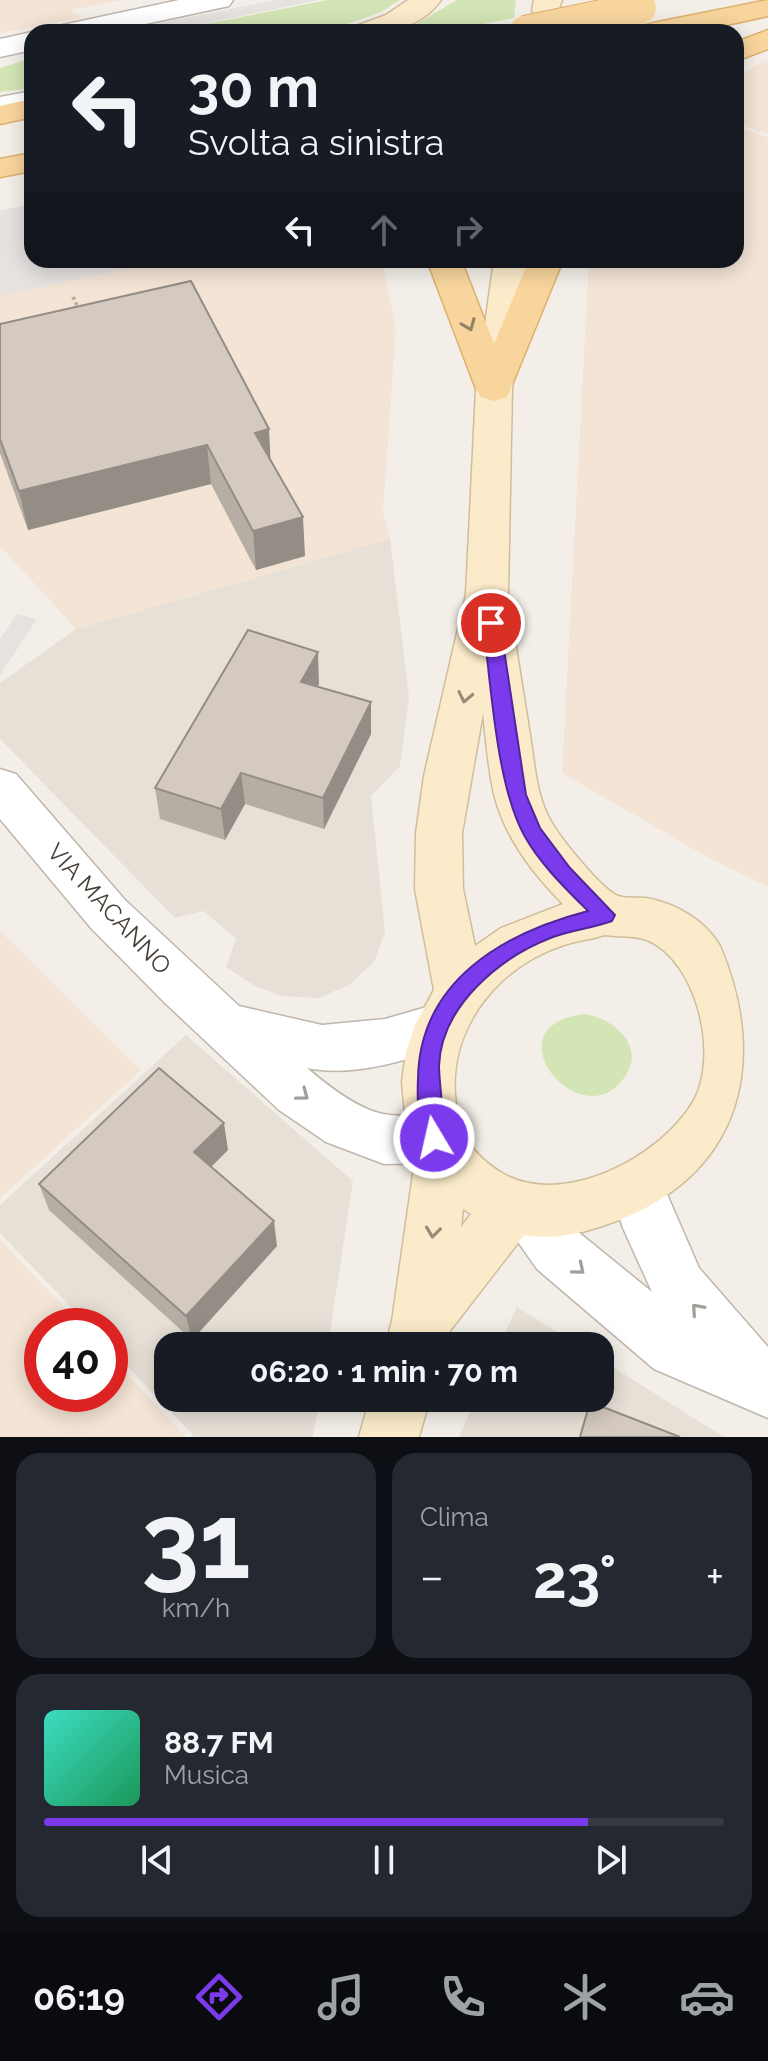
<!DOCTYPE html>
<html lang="it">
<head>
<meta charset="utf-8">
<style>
  body { margin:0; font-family:Raleway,sans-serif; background:#242831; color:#f1f3f6; height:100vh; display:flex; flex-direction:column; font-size:30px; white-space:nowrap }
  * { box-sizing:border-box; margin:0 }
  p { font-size:26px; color:#9ea1a6 }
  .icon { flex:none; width:44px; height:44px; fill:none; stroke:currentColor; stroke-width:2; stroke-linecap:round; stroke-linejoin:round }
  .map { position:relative; height:1437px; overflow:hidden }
  .sheet { display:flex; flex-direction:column; gap:16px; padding:16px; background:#0d0f14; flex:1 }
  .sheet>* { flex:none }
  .top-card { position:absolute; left:24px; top:24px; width:720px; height:244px; border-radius:24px; box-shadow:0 4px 20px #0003; background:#171b24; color:#f1f3f6; overflow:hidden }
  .speed { position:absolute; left:24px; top:1308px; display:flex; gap:16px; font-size:40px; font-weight:700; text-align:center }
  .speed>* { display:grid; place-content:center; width:104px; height:104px; border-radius:50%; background:#171b24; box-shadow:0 4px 20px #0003; line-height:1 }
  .speed .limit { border:12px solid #d22; background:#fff; color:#111 }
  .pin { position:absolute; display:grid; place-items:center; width:68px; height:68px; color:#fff; margin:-34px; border:4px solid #fff; border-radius:50%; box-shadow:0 2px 8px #0007 }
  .me { position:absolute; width:88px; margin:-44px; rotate:351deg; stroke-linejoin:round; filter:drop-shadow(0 0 6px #0008) }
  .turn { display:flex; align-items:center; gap:28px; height:168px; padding:0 32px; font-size:36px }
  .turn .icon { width:104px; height:104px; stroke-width:2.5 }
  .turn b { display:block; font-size:56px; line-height:68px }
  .lanes { display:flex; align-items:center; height:76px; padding:0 32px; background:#0003; justify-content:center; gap:40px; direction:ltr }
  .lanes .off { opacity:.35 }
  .big { font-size:60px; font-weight:700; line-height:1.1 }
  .sheet .card { flex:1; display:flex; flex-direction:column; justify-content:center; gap:12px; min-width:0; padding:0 28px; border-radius:24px; background:#242831 }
  .sheet .dial { align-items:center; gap:0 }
  .dial b { font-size:104px; line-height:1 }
  .song { display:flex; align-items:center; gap:24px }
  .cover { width:96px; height:96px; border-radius:12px; background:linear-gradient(135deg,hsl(170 70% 55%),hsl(150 70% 35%)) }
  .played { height:8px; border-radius:4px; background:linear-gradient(90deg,#7c3aed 80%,#363941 80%) }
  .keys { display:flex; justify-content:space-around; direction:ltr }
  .heat { display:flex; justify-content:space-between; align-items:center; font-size:44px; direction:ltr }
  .sheet .tiles { flex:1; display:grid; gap:16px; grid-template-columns:1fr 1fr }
  .card:last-child { grid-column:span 2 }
  .trip { position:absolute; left:154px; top:1332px; width:460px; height:80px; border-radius:24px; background:#171b24; box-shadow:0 4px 20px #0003; font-weight:700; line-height:80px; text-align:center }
  .tab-bar { display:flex; height:128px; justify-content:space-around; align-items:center; background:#090b0e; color:#9ea1a6 }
  .tab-bar .icon { width:56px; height:56px }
  .tab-bar .active { color:#7c3aed }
  .tab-bar b { font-size:36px; color:#f1f3f6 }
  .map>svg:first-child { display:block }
</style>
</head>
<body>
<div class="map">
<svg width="768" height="1437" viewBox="0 0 768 1437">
  <rect width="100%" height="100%" fill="#f3efe8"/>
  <g fill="#e7e0d7">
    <path d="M 390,539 L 409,697 L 400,766 L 371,796 L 385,932 L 374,962 L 349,985 L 318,998 L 281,996 L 253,985 L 226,967 L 236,939 L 204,911 L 175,918 L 0,739 L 0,683 L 76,629 Z"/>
    <path d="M 186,1035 L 353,1181 L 328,1346 L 168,1346 L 168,1398 L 320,1398 L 313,1437 L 191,1437 L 193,1435 L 110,1348 L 110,1326 L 89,1326 L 0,1233 L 0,1205 Z"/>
    <path d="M 517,1307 L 579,1346 L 499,1346 Z"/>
    <path d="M 600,1359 L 724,1437 L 459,1437 L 476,1398 L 600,1398 Z"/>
  </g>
  <g fill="#f3e4d5">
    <path d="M 0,0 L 123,0 L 71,10 L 82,18 L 0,33 Z"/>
    <path d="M 768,59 L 768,134 L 736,123 L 736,77 Z"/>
    <path d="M 736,127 L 768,137 L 768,887 L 709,858 L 562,773 L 589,260 L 736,260 Z"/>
    <path d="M 32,204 L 32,260 L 381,260 L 396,326 L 383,514 L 390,539 L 76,629 L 0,546 L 0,211 Z"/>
    <path d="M 0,931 L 141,1070 L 0,1198 Z"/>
    <path d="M 0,1240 L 82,1326 L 42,1326 L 42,1394 L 110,1394 L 110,1356 L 186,1437 L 0,1437 Z"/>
  </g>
  <g fill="#d3e5b4">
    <path d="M 328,0 L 400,0 L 381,12 L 325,32 L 165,32 Z"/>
    <path d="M 457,0 L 516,0 L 514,18 L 441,32 L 403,32 Z"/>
    <path d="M 32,58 L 32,88 L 0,92 L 0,68 Z"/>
    <path d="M 584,1014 C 614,1018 647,1047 624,1078 C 581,1139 487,1026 584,1014 Z"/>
  </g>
  <g fill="#e5e2e0">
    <path d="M 275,0 L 319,0 L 161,32 L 115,32 Z"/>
    <path d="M 32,204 L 32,260 L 167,260 L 0,296 L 0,211 Z"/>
    <path d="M 17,614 L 37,619 L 0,675 L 0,639 Z"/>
  </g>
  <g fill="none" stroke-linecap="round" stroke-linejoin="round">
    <g stroke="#beb6ac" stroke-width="3">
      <g id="street">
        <path d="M 179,0 L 233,0 L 229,6 L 108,32 L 54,32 L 58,26 Z"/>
        <path d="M 32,32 L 32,50 L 0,57 L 0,39 Z"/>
        <path d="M 32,91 L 32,109 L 0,115 L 0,97 Z"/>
        <path d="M 0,769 L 16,774 L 125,900 L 239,1006 L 322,1025 L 385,1019 L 437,1004 L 455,1011 L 462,1027 L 455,1043 C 411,1059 354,1078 307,1068 C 327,1085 357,1109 383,1114 C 410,1119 425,1110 453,1120 L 461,1138 L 453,1156 L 434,1163 L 384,1164 L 326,1142 L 279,1110 L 164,1002 L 91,928 L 0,819 Z"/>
        <path d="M 637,1161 L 656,1169 L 699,1268 L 768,1347 L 768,1418 L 654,1369 L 537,1269 L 509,1229 L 500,1210 L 509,1191 L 528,1184 L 547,1191 L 577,1231 L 652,1292 L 623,1228 L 610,1187 L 618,1169 Z"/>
      </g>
    </g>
    <g stroke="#d0bd9b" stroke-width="3">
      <g id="secondary">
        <path d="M 408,0 L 441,0 C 419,31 385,32 352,32 L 356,26 L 386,15 Z"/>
        <path d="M 534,0 L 562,0 L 556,17 L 546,19 L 536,17 L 532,11 Z"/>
        <path d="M 494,260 L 528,260 L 512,389 L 508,594 L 504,611 L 512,622 C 518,660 524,698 530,735 C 535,765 536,797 552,823 C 562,840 599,886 616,895 C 624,899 637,897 646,898 C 675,903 705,920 720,946 C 768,1059 743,1169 624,1218 C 591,1231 559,1241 524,1235 L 446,1336 L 443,1346 L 385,1346 L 392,1321 L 416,1153 L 406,1124 L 402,1082 L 406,1052 L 415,1025 L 434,990 L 415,889 L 416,833 L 424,776 L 466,594 L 476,389 ZM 483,713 C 486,740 488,768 494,794 C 504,836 533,874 563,904 L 501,928 L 475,946 L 463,889 L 462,833 ZM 605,935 C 618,937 635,935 647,940 C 697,961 719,1054 694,1100 C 662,1157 563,1209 502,1173 C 470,1154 458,1131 455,1095 C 450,1026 499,966 564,945 C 577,941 591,939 605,935 ZM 463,1209 L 471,1214 L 461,1227 Z"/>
        <path d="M 370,1398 L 430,1398 L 419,1437 L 359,1437 Z"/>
      </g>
    </g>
    <g stroke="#dcb06d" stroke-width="3">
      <g id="primary">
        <path d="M 768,0 L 768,16 L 694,32 L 639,32 L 643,26 L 653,23 Z"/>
        <path d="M 768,30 L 768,49 L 736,61 L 736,42 Z"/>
        <path d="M 32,99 L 32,117 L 0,124 L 0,106 Z"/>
        <path d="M 32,153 L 32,171 L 0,177 L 0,159 Z"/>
        <path d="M 427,260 L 461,260 L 494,344 L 529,260 L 563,260 L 507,397 L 494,401 L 481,397 L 476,389 Z"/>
      </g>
    </g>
    <path stroke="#bfb09e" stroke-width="4" stroke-dasharray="3 3" stroke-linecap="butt" d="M 73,297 L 79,310"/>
    <use href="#street" fill="#fff" fill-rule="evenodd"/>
    <use href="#secondary" fill="#fbebca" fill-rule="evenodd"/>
    <use href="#primary" fill="#f8d59d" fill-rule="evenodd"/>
    <g stroke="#dcb06d" stroke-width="34" stroke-linecap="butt">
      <path id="primary-bridge" d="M 525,32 L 640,8"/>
    </g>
    <use href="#primary-bridge" stroke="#f8d59d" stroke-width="32"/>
  </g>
  <g fill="#b6aea4">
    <path d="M 0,324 L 271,460 L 305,556 L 256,570 L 211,484 L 28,530 L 0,453 Z"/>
    <path d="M 319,684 L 318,687 L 371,702 L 371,734 L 324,829 L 245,804 L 225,840 L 160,819 L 155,788 Z"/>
    <path d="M 228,1150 L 211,1167 L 277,1246 L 192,1340 L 49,1210 L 39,1184 Z"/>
  </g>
  <g fill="#948d86">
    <path d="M 269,429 L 271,468 L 255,433 Z"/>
    <path d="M 207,445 L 211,484 L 28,530 L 19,491 Z"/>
    <path d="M 303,517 L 305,556 L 256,570 L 253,531 Z"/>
    <path d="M 318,652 L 319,684 L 303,714 L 301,682 Z"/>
    <path d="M 371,702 L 371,734 L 324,829 L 323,798 Z"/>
    <path d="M 241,773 L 245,804 L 225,840 L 221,809 Z"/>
    <path d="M 224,1123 L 228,1150 L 199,1179 L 194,1152 Z"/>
    <path d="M 274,1221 L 277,1246 L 192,1340 L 186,1316 Z"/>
  </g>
  <g fill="#d4cabf" stroke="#948d86" stroke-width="2">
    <path d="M 191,281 L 269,429 L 255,433 L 303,517 L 253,531 L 207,445 L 19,491 L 0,439 L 0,324 Z"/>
    <path d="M 248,630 L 318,652 L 301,682 L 371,702 L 323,798 L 241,773 L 221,809 L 155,788 Z"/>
    <path d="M 159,1068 L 224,1123 L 194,1152 L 274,1221 L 186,1316 L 39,1184 Z"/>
    <path d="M 590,1402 L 680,1437 L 580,1437 Z"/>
  </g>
  <defs><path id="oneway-chevron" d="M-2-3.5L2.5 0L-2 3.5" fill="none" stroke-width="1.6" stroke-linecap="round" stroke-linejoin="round" transform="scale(2)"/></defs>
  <use stroke="#968265" href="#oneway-chevron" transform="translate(469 325) rotate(68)"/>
  <g stroke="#978c79">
    <use href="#oneway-chevron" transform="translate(465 697) rotate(102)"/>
    <use href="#oneway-chevron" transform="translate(433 1232) rotate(97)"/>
  </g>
  <g stroke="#a29f9b">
    <use href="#oneway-chevron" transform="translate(303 1095) rotate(37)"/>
    <use href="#oneway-chevron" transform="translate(579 1269) rotate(40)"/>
    <use href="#oneway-chevron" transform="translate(697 1309) rotate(-131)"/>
  </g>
  <path fill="#7c3aed" stroke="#51269a" stroke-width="2" d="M 491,616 L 500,623 L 526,795 L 540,828 L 570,868 L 615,915 L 612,921 C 593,928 572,930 553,937 C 500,957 441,1006 439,1066 C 439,1084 447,1135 442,1145 L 434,1148 L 426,1145 C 418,1125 417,1100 418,1078 C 420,980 504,933 588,911 C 565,888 540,864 524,835 C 496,784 491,683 483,623 Z"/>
  <g text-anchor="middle" stroke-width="6" stroke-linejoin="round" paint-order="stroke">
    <g font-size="24" fill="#463f37" stroke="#fff">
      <text transform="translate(109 909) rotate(47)" y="8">VIA MACANNO</text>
    </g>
  </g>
</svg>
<div class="speed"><div class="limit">40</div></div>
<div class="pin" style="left:491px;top:623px;background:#d93025"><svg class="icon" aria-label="arrive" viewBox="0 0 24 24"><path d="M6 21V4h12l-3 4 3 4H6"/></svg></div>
<svg class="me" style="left:434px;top:1138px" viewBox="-20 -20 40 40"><circle r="17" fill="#7c3aed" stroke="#fff" stroke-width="3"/><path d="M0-11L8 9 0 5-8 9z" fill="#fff"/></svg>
<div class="trip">06:20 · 1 min · 70 m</div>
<div class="top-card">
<div class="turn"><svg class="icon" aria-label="left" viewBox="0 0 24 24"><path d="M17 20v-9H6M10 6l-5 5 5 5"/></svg><div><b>30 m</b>Svolta a sinistra</div></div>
<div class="lanes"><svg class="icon" aria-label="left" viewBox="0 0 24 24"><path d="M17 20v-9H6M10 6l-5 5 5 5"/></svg><svg class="icon off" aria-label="ahead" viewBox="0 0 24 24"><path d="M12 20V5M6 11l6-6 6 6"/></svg><svg class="icon off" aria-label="right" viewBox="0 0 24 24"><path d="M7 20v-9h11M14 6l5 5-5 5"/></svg></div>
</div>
</div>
<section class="sheet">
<div class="tiles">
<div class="card dial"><b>31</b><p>km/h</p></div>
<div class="card"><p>Clima</p>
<div class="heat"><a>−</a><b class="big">23°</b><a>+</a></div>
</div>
<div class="card">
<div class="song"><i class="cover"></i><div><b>88.7 FM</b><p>Musica</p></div></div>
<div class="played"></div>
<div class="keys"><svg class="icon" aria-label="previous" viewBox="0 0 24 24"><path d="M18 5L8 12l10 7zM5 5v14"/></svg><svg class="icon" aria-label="pause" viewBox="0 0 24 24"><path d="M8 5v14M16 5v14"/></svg><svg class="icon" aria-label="next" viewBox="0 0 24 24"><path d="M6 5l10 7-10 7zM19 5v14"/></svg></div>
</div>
</div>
</section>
<nav class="tab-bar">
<b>06:19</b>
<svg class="icon active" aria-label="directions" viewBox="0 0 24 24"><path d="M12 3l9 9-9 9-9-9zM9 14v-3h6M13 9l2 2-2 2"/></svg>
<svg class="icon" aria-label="music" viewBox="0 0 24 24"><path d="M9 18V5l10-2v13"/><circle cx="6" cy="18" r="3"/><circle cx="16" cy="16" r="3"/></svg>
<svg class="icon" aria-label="phone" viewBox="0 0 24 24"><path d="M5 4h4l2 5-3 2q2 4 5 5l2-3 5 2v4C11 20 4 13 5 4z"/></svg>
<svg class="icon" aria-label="climate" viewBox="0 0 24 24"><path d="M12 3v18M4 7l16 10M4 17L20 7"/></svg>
<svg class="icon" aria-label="car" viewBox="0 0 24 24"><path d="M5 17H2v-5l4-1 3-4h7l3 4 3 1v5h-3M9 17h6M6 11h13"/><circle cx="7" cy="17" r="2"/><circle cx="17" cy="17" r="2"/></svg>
</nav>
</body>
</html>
